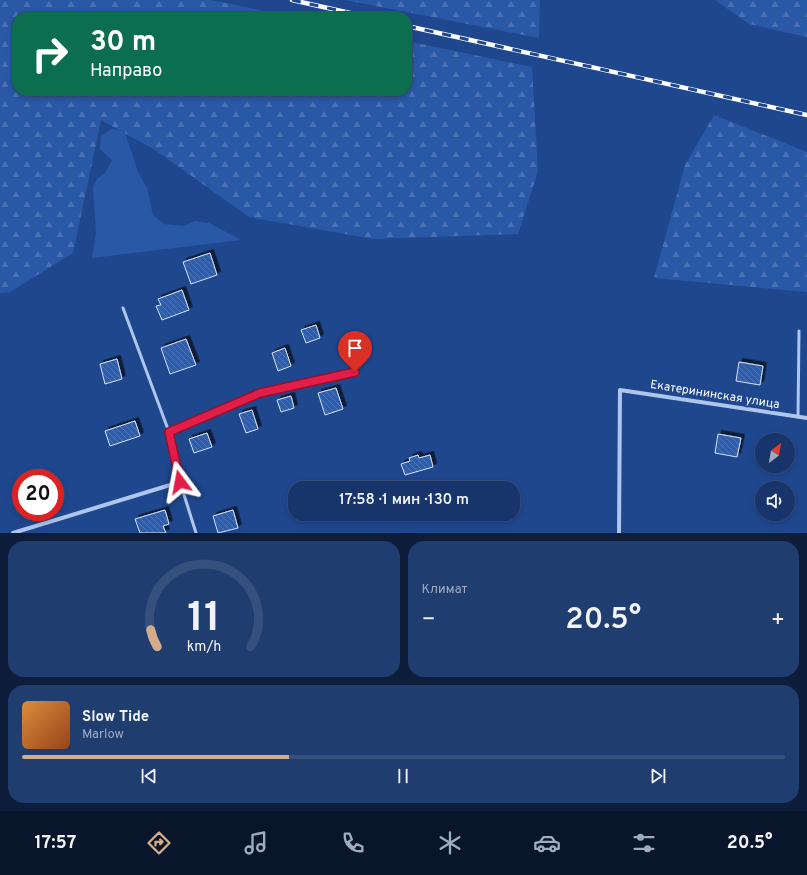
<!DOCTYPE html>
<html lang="ru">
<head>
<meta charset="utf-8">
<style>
  body { margin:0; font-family:Overpass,sans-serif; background:#203d70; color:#f1f3f6; height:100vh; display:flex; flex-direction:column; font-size:15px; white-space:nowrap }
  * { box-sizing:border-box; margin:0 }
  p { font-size:13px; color:#9eabc1 }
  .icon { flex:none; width:22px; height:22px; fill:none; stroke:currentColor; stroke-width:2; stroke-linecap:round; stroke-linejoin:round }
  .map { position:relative; height:533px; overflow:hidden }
  .side { display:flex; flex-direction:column; gap:8px; padding:8px; background:#0d1d3a; flex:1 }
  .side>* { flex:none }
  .hud { position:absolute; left:12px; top:12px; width:400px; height:84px; border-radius:16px; box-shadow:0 2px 6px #0003,0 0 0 1px #36507e; background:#0b6e4f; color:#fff; overflow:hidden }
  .needle { width:26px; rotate:31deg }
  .controls { position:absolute; left:755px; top:433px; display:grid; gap:8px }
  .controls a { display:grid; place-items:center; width:40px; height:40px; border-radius:50%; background:#17356a; box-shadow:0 2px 6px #0003,0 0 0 1px #36507e; font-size:20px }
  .speed { position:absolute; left:12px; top:469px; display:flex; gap:8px; font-size:20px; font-weight:700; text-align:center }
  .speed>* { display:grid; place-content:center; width:52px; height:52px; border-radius:50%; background:#17356a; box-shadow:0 2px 6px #0003,0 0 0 1px #36507e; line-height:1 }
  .speed .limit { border:6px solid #d22; background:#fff; color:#111 }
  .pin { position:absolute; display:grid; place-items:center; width:34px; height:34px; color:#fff; margin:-41px -17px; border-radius:50% 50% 50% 0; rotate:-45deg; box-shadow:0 0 4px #0007 }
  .pin .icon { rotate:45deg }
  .me { position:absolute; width:44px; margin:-22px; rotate:347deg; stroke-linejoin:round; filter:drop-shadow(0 0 3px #0008) }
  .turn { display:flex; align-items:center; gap:14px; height:84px; padding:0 12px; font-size:18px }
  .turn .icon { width:52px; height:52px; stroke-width:2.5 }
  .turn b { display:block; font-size:28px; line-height:34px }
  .big { font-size:30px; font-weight:600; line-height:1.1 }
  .side .widget { flex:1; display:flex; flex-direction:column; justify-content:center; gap:6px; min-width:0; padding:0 14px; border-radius:16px; background:#203d70 }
  .side .dial { align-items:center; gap:0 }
  .dial svg { height:104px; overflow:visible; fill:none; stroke:#36507e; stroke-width:7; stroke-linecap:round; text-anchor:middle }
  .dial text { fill:#f1f3f6; stroke:none }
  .song { display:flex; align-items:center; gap:12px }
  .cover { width:48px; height:48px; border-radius:6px; background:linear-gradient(135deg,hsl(30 70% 55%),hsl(20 70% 35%)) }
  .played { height:4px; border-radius:2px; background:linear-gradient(90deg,#d6ab8b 35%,#36507e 35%) }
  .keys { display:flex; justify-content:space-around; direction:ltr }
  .heat { display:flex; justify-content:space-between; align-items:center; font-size:22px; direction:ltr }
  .side .tiles { flex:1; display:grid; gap:8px; grid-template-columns:1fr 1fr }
  .widget:last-child { grid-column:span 2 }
  .trip { position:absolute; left:288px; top:481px; width:232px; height:40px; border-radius:16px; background:#17356a; box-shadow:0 2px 6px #0003,0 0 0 1px #36507e; font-weight:600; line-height:40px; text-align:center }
  .tab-bar { display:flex; height:64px; justify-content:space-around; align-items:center; background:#09152a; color:#9eabc1 }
  .tab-bar .icon { width:28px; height:28px }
  .tab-bar .on { color:#d6ab8b }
  .tab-bar b { font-size:18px; color:#f1f3f6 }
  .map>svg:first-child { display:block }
</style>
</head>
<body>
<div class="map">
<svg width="807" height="533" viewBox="0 0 807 533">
  <defs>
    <pattern id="forest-firs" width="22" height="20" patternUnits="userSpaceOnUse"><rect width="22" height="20" fill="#2958a7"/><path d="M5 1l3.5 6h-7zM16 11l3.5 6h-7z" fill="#4971b4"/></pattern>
    <pattern id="building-back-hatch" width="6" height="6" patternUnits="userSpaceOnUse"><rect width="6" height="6" fill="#2f5dac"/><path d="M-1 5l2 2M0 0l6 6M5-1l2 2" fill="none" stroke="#4e75b8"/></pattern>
    <filter id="shadow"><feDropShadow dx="3.5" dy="-3.5" stdDeviation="0" flood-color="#0009"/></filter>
  </defs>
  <rect width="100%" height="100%" fill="#1f478e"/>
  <path fill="#2958a7" d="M 112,129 L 125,132 L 138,172 L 147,188 L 153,215 L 164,224 L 184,226 L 195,221 L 209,223 L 241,240 L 92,258 L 96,232 L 93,187 L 97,179 L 105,173 L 112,160 L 100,149 L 101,136 Z"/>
  <g fill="url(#forest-firs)">
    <path d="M 0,0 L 211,0 L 293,17 L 17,17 L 17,91 L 407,91 L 407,41 L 532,67 L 538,171 L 518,234 L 373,239 L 249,217 L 155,150 L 101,120 L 73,253 L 10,292 L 0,293 Z"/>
    <path d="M 345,0 L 540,0 L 539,38 Z"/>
    <path d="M 715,0 L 807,0 L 807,37 L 749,24 Z"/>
    <path d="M 714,115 L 807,152 L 807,292 L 654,278 L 685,165 Z"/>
  </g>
  <g fill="url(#building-back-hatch)" stroke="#d4e2f9" filter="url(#shadow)">
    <path d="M 210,253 L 217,275 L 191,284 L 183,262 Z"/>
    <path d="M 182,290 L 189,310 L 162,320 L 156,306 L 161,305 L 158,299 Z"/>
    <path d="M 316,325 L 320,338 L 306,343 L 301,330 Z"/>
    <path d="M 186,339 L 196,365 L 170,374 L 161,348 Z"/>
    <path d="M 285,348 L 291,366 L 278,371 L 272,353 Z"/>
    <path d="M 117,359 L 122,379 L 105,384 L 100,364 Z"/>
    <path d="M 739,362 L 763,366 L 760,385 L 736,381 Z"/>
    <path d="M 336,388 L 343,409 L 325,415 L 318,393 Z"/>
    <path d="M 291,396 L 294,408 L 281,412 L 277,400 Z"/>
    <path d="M 252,410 L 258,429 L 246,433 L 239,414 Z"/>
    <path d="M 135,421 L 140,436 L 110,446 L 105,431 Z"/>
    <path d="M 207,433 L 212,447 L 194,453 L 189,439 Z"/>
    <path d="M 718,434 L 741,438 L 737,457 L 715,453 Z"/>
    <path d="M 418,455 L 419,458 L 430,455 L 433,467 L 405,475 L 401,464 L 410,461 L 409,458 Z"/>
    <path d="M 165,510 L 169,524 L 163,526 L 166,533 L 140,533 L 135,519 Z"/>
    <path d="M 233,510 L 238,528 L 218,533 L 213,516 Z"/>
  </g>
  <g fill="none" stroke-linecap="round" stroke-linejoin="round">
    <g stroke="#aec6ed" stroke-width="3">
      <path d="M 123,308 L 169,432 L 180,482 L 196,533"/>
      <path d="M 798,417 L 799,331"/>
      <path d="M 169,432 L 260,393 L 355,372"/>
    </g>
    <g stroke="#aec6ed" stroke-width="4">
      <path d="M 13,533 L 180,482"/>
      <path d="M 619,533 L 620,390 L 807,418"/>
    </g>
    <g stroke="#fff" stroke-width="4.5">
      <g id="rail">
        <path d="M 292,0 L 368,17"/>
        <path d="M 407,26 L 807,115"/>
      </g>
    </g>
    <use href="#rail" stroke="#1f478e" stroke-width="3" stroke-dasharray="9" stroke-linecap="butt"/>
  </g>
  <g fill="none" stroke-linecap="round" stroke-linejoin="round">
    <g stroke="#92132f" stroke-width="10">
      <path id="route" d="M 180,482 L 169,432 L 260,393 L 355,372"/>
    </g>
    <use href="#route" stroke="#e11d48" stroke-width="7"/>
  </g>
  <g text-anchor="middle" stroke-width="4" stroke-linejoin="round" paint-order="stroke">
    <g font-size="12" fill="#fff" stroke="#1f478e">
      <text transform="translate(715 394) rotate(9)" y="4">Екатерининская улица</text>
    </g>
  </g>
</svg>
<div class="controls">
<a><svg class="needle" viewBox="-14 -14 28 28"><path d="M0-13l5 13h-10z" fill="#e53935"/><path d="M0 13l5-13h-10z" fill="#9eabc1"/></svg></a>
<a><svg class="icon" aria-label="sound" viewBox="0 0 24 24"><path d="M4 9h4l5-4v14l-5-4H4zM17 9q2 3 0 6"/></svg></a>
</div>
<div class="speed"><div class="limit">20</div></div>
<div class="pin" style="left:355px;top:372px;background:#d93025"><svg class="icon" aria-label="arrive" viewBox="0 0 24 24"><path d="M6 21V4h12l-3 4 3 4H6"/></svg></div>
<svg class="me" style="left:180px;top:482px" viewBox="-20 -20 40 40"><path d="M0-17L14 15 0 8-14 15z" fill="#e11d48" stroke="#fff" stroke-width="4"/></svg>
<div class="trip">17:58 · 1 мин · 130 m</div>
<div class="hud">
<div class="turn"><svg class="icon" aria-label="right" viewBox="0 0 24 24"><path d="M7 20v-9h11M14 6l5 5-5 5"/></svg><div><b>30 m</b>Направо</div></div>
</div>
</div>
<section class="side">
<div class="tiles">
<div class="widget dial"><svg viewBox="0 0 100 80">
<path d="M14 69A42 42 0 1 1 86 69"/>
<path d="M14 69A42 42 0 0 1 9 56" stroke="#d6ab8b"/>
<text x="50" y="56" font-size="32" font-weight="700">11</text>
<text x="50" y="72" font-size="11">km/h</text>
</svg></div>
<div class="widget"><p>Климат</p>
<div class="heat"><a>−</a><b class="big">20.5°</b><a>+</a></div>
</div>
<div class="widget">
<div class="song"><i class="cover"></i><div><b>Slow Tide</b><p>Marlow</p></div></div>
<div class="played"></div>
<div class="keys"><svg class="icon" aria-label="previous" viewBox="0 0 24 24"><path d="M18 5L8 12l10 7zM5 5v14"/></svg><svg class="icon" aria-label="pause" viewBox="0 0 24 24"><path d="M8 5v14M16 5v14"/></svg><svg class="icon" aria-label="next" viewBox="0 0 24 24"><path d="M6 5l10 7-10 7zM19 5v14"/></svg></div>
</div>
</div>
</section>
<nav class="tab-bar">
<b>17:57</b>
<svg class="icon on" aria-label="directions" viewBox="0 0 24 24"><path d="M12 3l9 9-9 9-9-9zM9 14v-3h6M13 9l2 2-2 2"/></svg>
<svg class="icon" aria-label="music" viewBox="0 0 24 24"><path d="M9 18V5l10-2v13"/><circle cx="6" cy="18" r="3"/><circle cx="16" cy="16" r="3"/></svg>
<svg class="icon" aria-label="phone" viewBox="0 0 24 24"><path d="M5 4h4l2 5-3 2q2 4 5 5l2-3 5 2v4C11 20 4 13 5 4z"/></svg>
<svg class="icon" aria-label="climate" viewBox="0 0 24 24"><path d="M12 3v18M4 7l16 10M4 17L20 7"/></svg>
<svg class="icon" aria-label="car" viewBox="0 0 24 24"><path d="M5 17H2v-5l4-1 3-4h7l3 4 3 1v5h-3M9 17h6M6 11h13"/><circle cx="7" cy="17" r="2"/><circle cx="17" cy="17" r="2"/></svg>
<svg class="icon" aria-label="filters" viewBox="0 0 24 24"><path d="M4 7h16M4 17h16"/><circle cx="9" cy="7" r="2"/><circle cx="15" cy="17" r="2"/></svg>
<b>20.5°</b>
</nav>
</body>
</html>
